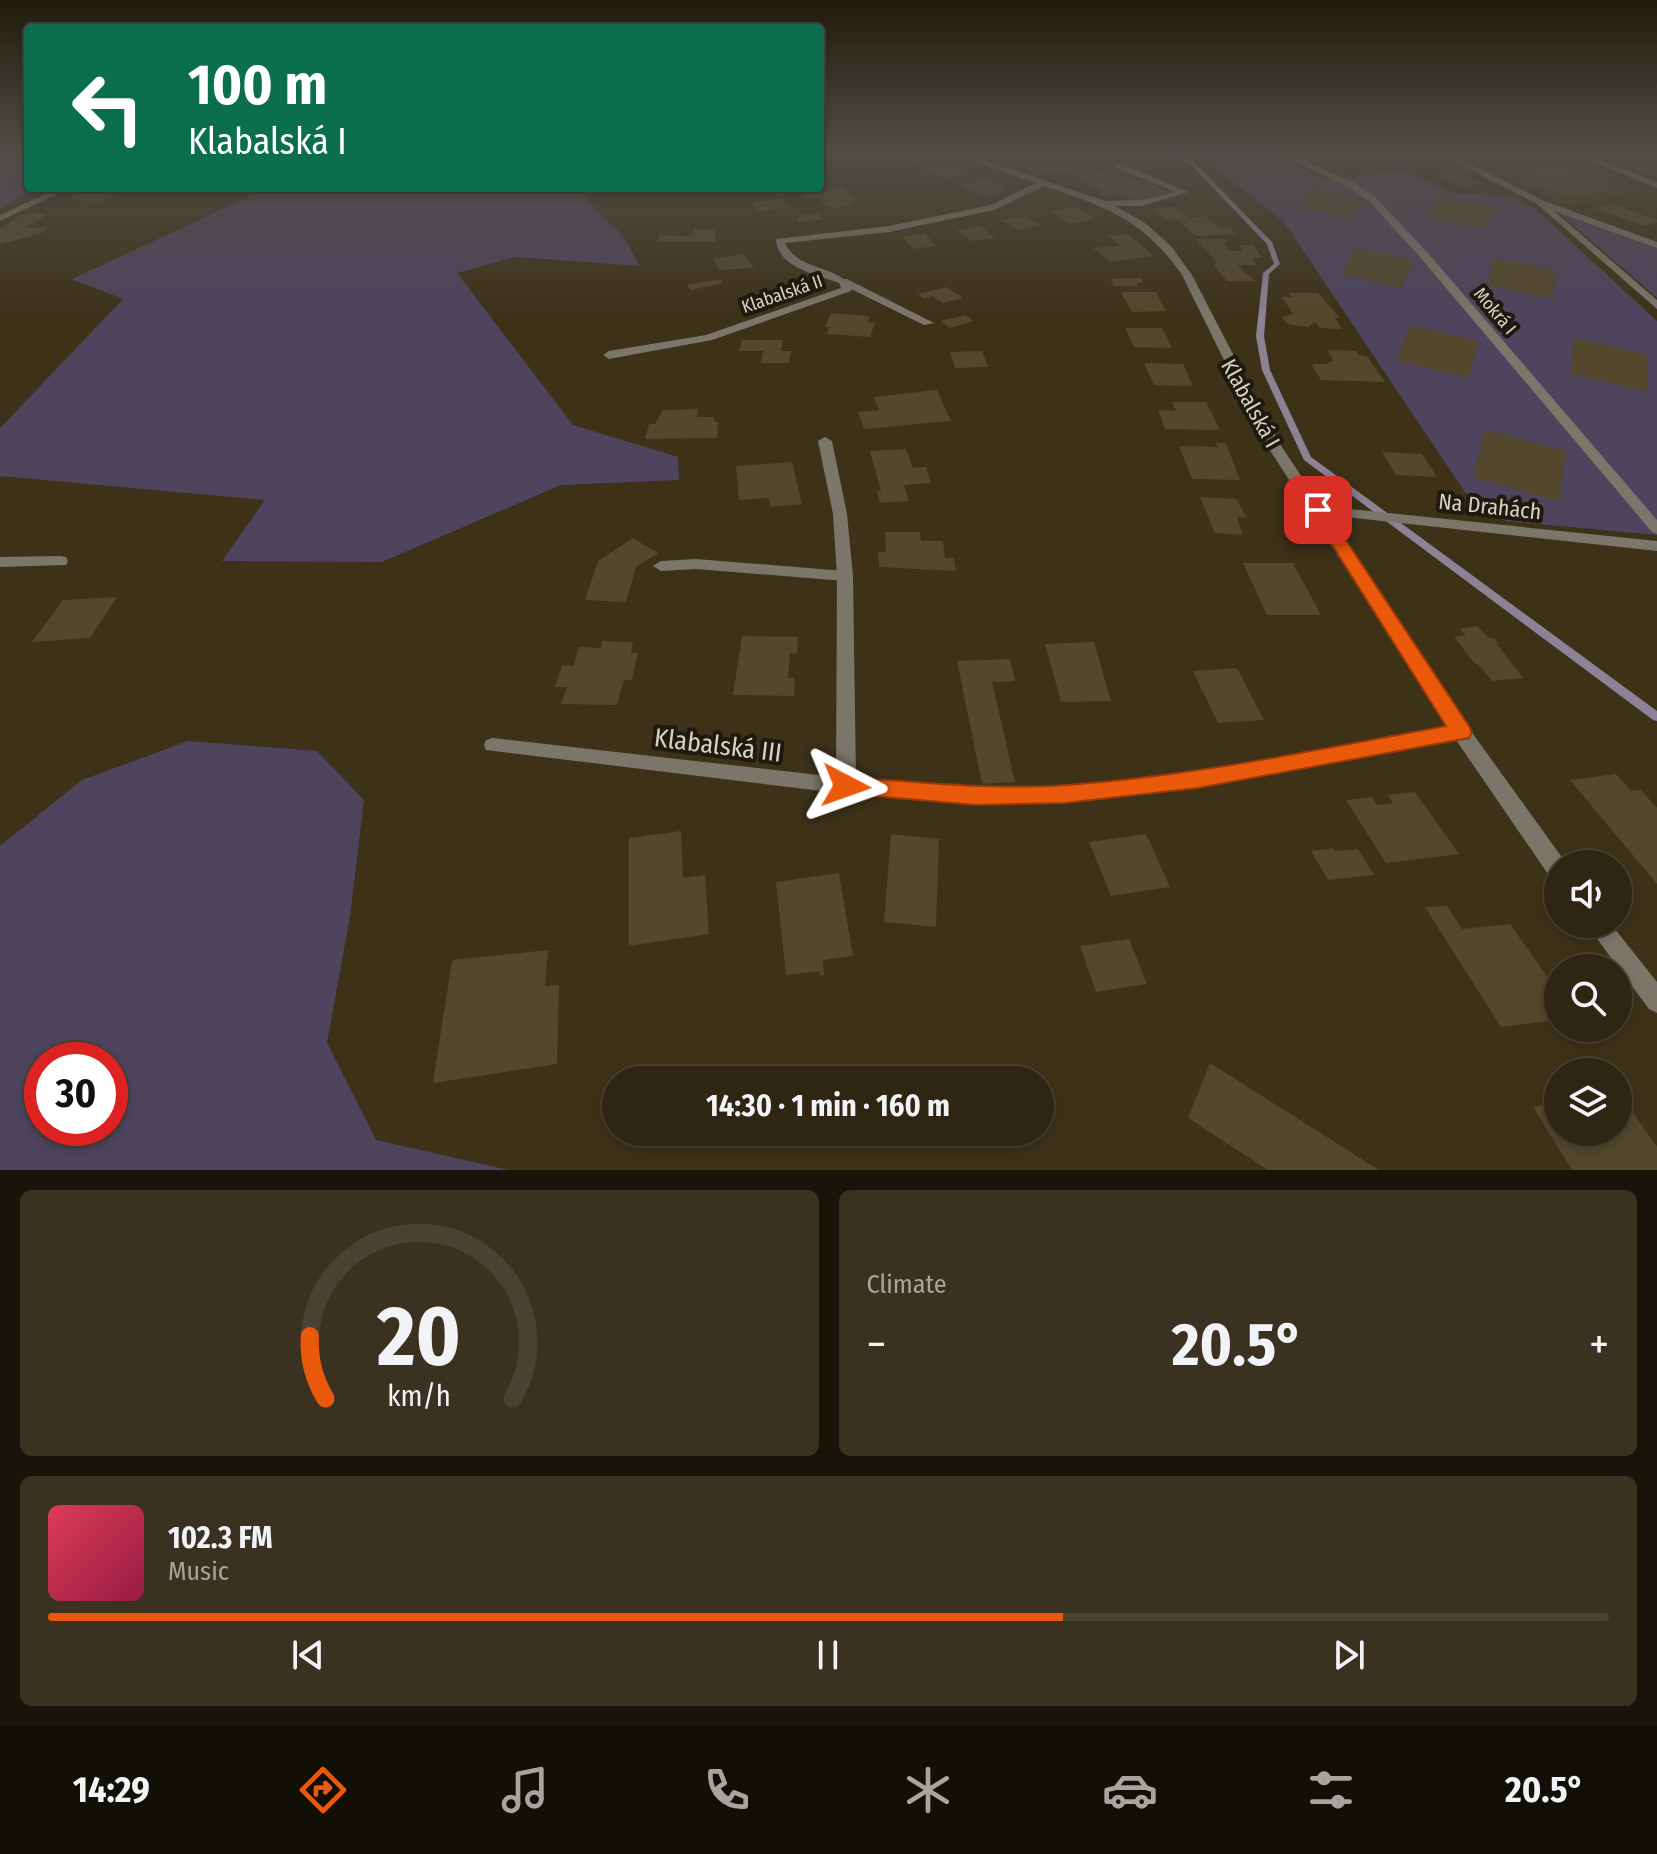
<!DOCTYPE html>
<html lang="en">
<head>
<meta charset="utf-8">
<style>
  body { margin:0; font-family:"Fira Sans Condensed",sans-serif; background:#3a3120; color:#f1f3f6; height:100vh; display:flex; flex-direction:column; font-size:30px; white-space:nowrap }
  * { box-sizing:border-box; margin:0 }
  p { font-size:26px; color:#a7a59f }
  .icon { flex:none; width:44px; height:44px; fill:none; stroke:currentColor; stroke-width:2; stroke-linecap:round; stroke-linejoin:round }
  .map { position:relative; height:1170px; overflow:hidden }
  .panel { display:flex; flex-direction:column; gap:20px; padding:20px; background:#19140a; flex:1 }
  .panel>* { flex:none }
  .top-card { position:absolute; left:24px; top:24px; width:800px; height:168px; border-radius:8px; box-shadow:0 4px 12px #0003,0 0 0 2px #494232; background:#0b6e4f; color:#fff; overflow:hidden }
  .controls { position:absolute; left:1544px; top:850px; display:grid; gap:16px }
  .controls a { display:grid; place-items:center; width:88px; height:88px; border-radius:50%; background:#2e2512; box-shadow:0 4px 12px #0003,0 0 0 2px #494232; font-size:40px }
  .speed { position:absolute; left:24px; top:1042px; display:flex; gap:16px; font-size:40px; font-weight:700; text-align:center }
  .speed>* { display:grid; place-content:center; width:104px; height:104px; border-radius:50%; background:#2e2512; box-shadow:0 4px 12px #0003,0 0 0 2px #494232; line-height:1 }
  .speed .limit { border:12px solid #d22; background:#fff; color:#111 }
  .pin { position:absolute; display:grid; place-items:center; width:68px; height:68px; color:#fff; margin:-34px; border-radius:16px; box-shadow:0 4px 12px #0006 }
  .me { position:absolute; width:88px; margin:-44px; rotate:94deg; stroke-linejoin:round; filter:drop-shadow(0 0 6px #0008) }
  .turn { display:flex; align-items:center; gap:28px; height:168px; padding:0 32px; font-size:36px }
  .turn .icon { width:104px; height:104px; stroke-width:2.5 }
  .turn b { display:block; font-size:56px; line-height:68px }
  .big { font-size:60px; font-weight:700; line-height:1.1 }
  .panel .tile { flex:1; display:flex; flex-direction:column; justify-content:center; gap:12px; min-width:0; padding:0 28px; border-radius:12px; background:#3a3120 }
  .panel .dial { align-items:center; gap:0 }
  .dial svg { height:208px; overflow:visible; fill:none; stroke:#494232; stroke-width:7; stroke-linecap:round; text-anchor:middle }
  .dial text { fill:#f1f3f6; stroke:none }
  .song { display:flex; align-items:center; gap:24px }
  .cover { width:96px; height:96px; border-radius:12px; background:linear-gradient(135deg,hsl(350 70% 55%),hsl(340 70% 35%)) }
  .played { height:8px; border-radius:4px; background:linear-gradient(90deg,#ea580c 65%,#494232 65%) }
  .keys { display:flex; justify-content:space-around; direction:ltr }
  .heat { display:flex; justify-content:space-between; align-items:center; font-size:44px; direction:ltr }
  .panel .tiles { flex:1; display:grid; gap:20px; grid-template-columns:1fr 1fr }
  .tile:last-child { grid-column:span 2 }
  .trip { position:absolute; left:602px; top:1066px; width:452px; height:80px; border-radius:40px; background:#2e2512; box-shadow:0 4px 12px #0003,0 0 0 2px #494232; font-weight:700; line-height:80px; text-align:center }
  .menu { display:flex; height:128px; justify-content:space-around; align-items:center; background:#120f07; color:#a7a59f }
  .menu .icon { width:56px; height:56px }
  .menu .selected { color:#ea580c }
  .menu b { font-size:36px; color:#f1f3f6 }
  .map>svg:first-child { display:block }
</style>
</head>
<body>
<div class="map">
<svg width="1657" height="1170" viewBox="0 0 1657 1170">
  <rect width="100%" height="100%" fill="#3d3118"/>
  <path fill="#493a19" d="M 1572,161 L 1642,191 L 1568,205 L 1482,170 Z"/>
  <g fill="#4e445e" fill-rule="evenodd">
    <path d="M 0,152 L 28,152 L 28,188 L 37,188 L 0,209 Z"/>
    <path d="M 1266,152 L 1325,180 L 1403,170 L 1452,193 L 1515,197 L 1539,212 L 1657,321 L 1657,535 L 1506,521 L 1477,510 L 1284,222 L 1197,153 Z"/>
    <path d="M 268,188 L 581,188 L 595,209 L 623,236 L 640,266 L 515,257 L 457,273 L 573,425 L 678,457 L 679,480 L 561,485 L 382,562 L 222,561 L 265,500 L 0,476 L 0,428 L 123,299 L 72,279 Z"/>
    <path d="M 1558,211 L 1657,248 L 1657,298 L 1558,212 Z"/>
    <path d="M 188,741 L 317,751 L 364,800 L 350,916 L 327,1043 L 376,1140 L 509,1170 L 0,1170 L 0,846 L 82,780 ZM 110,1060 L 110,1128 L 42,1128 L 42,1060 Z"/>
  </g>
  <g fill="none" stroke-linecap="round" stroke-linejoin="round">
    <path fill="#8d8196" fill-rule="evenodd" d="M 1165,152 L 1171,152 L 1195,163 L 1272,242 L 1280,264 L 1269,274 L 1264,336 L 1270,370 L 1311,457 L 1657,711 L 1657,721 L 1653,720 L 1304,460 L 1262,370 L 1256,336 L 1263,273 L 1274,264 L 1267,244 L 1191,165 Z"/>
  </g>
  <g fill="#53472d">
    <path d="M 897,152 L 918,152 L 931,158 L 921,160 L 926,163 L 918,165 L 892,154 Z"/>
    <path d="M 1062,152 L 1074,152 L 1081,155 L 1062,160 L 1049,156 Z"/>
    <path d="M 1395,152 L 1416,152 L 1427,158 L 1408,159 Z"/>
    <path d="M 1474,152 L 1492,152 L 1512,162 L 1493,163 Z"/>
    <path d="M 1638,162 L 1657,169 L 1657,177 L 1621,165 Z"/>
    <path d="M 944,163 L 968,172 L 947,179 L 924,169 Z"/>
    <path d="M 1051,163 L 1063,167 L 1077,168 L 1053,175 L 1034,168 Z"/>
    <path d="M 1566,166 L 1581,173 L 1572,174 L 1612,191 L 1568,196 L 1533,184 L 1540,183 L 1515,172 Z"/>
    <path d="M 1105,170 L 1133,181 L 1140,180 L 1169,192 L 1138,201 L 1114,191 L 1114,195 L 1103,195 L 1100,193 L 1102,190 L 1074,178 Z"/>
    <path d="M 1460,174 L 1481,184 L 1462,186 L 1441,176 Z"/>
    <path d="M 983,178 L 998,184 L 995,185 L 1008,189 L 990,197 L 961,186 Z"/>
    <path d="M 841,187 L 856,200 L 852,201 L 855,204 L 836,208 L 827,206 L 818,198 L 808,199 L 802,193 L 824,193 L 820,190 Z"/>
    <path d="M 91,188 L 116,193 L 113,197 L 95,203 L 67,198 Z"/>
    <path d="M 1314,188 L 1364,197 L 1351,218 L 1300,208 Z"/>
    <path d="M 1438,196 L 1493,206 L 1485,229 L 1429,218 Z"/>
    <path d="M 782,198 L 790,207 L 757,212 L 752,203 Z"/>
    <path d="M 1614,204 L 1657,220 L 1657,223 L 1645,226 L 1595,208 Z"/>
    <path d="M 1075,207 L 1096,218 L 1071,224 L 1051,212 Z"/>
    <path d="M 1164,207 L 1175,207 L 1189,218 L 1206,216 L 1220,228 L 1229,227 L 1236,234 L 1196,236 L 1177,219 L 1165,220 L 1152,209 Z"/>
    <path d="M 37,213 L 47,215 L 25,228 L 48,227 L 44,231 L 46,232 L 0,244 L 0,229 L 21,215 Z"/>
    <path d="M 819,213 L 824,219 L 799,222 L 796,219 L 802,215 Z"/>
    <path d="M 1025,216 L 1040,225 L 1017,230 L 1002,220 Z"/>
    <path d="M 980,226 L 995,238 L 972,241 L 957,230 Z"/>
    <path d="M 694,229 L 716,229 L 715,242 L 658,241 L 660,235 L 692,236 Z"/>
    <path d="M 925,234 L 936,246 L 913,249 L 903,237 Z"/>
    <path d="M 1128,234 L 1154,256 L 1111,262 L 1093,248 L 1121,246 L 1108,236 Z"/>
    <path d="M 1196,239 L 1224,239 L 1228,243 L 1223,243 L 1230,251 L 1243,251 L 1238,245 L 1253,245 L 1263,258 L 1251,258 L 1257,265 L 1237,265 L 1255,281 L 1227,281 L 1213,264 L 1217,264 L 1214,258 Z"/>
    <path d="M 1356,248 L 1413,260 L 1402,288 L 1342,274 Z"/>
    <path d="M 744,254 L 754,268 L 720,270 L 713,259 Z"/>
    <path d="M 1493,258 L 1556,270 L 1553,299 L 1488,285 Z"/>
    <path d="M 1141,278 L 1143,283 L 1136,283 L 1138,286 L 1114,286 L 1110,279 Z"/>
    <path d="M 719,279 L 723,283 L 691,290 L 687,285 Z"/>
    <path d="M 946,287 L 963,298 L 943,303 L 933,296 L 924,299 L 918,294 Z"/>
    <path d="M 1121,292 L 1156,292 L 1166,311 L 1132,312 Z"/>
    <path d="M 1289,293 L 1318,293 L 1340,318 L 1335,318 L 1342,329 L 1319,328 L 1316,322 L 1308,327 L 1287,324 L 1282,317 L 1293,314 L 1282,297 L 1292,297 Z"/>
    <path d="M 831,313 L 870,316 L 868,322 L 875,323 L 870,337 L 827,334 L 829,327 L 825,327 Z"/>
    <path d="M 966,315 L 973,321 L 950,328 L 940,321 Z"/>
    <path d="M 1410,325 L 1479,341 L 1468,378 L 1396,360 Z"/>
    <path d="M 1125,328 L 1162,328 L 1172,348 L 1134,347 Z"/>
    <path d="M 1573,338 L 1647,354 L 1648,392 L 1570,374 Z"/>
    <path d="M 742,340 L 783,340 L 781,351 L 791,351 L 789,363 L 761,363 L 763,351 L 739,351 Z"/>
    <path d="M 1328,350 L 1356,351 L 1359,355 L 1367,356 L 1385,382 L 1321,380 L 1311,364 L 1326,364 L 1333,360 Z"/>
    <path d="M 982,351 L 988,367 L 955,368 L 950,352 Z"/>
    <path d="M 1144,363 L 1183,364 L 1193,386 L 1154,385 Z"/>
    <path d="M 937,390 L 951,421 L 864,429 L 858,412 L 879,410 L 874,397 Z"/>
    <path d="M 1172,402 L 1206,402 L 1220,430 L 1165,429 L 1158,410 L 1176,411 Z"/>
    <path d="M 698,409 L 697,417 L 714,417 L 714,421 L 718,422 L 717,438 L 645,439 L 649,424 L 655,424 L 663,410 Z"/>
    <path d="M 1485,429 L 1566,451 L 1560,502 L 1473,477 Z"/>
    <path d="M 1216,443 L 1226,443 L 1240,480 L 1192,479 L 1179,446 L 1218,447 Z"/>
    <path d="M 906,449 L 913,468 L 926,467 L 931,483 L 904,485 L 909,501 L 880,503 L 877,491 L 881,491 L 870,451 Z"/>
    <path d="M 1382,452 L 1422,454 L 1437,477 L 1396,475 Z"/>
    <path d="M 792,462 L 802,504 L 770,507 L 769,498 L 739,500 L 736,466 Z"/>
    <path d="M 1200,497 L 1236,499 L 1247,518 L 1237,517 L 1243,535 L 1215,533 Z"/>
    <path d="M 885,532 L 920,532 L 921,541 L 943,541 L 945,558 L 954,558 L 956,571 L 879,567 L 878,552 L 886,552 Z"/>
    <path d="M 633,538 L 658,553 L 636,567 L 626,602 L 585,600 L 598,561 Z"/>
    <path d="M 1243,563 L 1293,563 L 1321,615 L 1267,615 Z"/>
    <path d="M 117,597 L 90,638 L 32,642 L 63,600 Z"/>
    <path d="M 1477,626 L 1489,638 L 1494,638 L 1499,643 L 1496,643 L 1523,678 L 1492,681 L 1478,664 L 1475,664 L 1454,637 L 1466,635 L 1459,629 Z"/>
    <path d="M 742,636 L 798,637 L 797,654 L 790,653 L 788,678 L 795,678 L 794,696 L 733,695 Z"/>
    <path d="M 602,641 L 633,642 L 631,653 L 638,653 L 632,680 L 624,680 L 617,705 L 561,704 L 567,687 L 555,687 L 562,665 L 573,666 L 579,647 L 601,648 Z"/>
    <path d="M 1094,642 L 1111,701 L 1061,702 L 1045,644 Z"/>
    <path d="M 1010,659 L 1015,681 L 992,682 L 1015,782 L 982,784 L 957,661 Z"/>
    <path d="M 1237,668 L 1264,720 L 1218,723 L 1193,671 Z"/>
    <path d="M 1616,774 L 1631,791 L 1641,790 L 1657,808 L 1657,884 L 1570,780 Z"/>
    <path d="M 1415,792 L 1459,854 L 1386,863 L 1346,800 L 1372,797 L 1377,805 L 1393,803 L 1387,795 Z"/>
    <path d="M 681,831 L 683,878 L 705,875 L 709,934 L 629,946 L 629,838 Z"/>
    <path d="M 891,834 L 939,839 L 936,927 L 884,922 Z"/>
    <path d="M 1146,834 L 1170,887 L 1111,896 L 1089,842 Z"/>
    <path d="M 1334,848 L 1335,851 L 1358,849 L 1374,875 L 1328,880 L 1311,851 Z"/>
    <path d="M 839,873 L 853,956 L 823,960 L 824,975 L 820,975 L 819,971 L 786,975 L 776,882 Z"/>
    <path d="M 1447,906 L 1462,929 L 1510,924 L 1558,992 L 1558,1020 L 1501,1027 L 1425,907 Z"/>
    <path d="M 1129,939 L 1147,984 L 1096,992 L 1080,946 Z"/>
    <path d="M 548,950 L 545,986 L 559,985 L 557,1064 L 433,1083 L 452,960 Z"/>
    <path d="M 1210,1063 L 1379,1170 L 1268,1170 L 1188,1118 Z"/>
    <path d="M 1618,1091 L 1657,1147 L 1657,1170 L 1572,1170 L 1533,1107 L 1558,1102 L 1558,1132 L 1618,1132 Z"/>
  </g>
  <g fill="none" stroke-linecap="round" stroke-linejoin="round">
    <g fill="#7c766a" fill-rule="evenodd">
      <path d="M 1115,163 L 1121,163 L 1188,192 L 1142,206 L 1102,206 L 1102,202 L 1105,201 L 1142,200 L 1175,192 L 1115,167 Z"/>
      <path d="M 839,279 L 847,279 L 934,323 L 924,325 L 839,283 Z"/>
      <path d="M 696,559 L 845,571 L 853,576 L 845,581 L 696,569 L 661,571 L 653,566 L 661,561 Z"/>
    </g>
    <g fill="#7c766a" fill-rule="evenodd">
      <path d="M 948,152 L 960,152 L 1108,202 L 1145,223 L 1171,246 L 1192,275 L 1278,441 L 1321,506 L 1657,541 L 1657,551 L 1327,515 L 1468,727 L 1566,863 L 1558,864 L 1558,879 L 1550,877 L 1456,740 L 1198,787 L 1065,802 L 976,804 L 846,794 L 486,750 L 484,745 L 486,740 L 493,738 L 836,777 L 837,576 L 833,514 L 818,441 L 825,437 L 832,441 L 847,514 L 853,576 L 856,779 C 925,784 993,789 1063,786 C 1191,780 1321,749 1448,727 L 1264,441 L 1182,275 C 1143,219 1106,207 1044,186 L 994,210 L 889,232 L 785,243 C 798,272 839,264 852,289 L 851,291 L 712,340 L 609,359 L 603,355 L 609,351 L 706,335 L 841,288 L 839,283 C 817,275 777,267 776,239 L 889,226 L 991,205 L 1036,183 Z"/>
      <path d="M 1273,152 L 1284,152 L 1355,183 L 1375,197 L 1428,253 L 1657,520 L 1657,534 L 1652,532 L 1420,257 L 1369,201 L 1349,187 Z"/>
      <path d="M 1436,152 L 1446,152 L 1542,200 L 1657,242 L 1657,248 L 1554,211 L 1657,300 L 1657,309 L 1537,204 Z"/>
      <path d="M 1569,152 L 1580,152 L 1657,182 L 1657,188 Z"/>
      <path d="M 59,188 L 70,188 L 0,221 L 0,215 Z"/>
      <path d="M 60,556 L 66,557 L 68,561 L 66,565 L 0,567 L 0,557 Z"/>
      <path d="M 1586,924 L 1611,924 L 1657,982 L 1657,1013 L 1649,1009 Z"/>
    </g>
  </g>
  <linearGradient id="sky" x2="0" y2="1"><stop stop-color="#221b0d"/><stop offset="0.48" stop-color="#514e48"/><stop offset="1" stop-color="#514e48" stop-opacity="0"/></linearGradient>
  <rect width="1657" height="316" fill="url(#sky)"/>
  <path fill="#ea580c" stroke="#983908" stroke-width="2" d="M 1318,505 L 1324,507 L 1469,726 L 1472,732 L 1469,738 L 1198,788 L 1065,803 L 976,805 L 838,793 L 835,786 L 838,780 L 846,777 C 919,782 993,790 1066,785 C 1194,776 1320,749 1446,726 L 1310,510 Z"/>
  <g text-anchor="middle" stroke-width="8" stroke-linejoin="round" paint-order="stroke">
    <g font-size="18" fill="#d9d2c3" stroke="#1f1a0f">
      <text transform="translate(782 294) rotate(-19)" y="6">Klabalská II</text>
      <text transform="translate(1495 311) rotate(50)" y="6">Mokrá I</text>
    </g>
    <g font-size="22" fill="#d9d2c3" stroke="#1f1a0f">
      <text transform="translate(1251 403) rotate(61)" y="8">Klabalská I</text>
      <text transform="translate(1490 506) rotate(6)" y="8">Na Drahách</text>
    </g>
    <g font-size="26" fill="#d9d2c3" stroke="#1f1a0f">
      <text transform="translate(718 745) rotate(7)" y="9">Klabalská III</text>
    </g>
  </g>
</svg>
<div class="controls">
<a><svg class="icon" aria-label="sound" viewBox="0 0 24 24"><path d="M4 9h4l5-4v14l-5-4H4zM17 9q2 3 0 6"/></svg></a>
<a><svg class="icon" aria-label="search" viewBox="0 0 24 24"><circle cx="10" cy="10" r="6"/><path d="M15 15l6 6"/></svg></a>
<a><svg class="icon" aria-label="layers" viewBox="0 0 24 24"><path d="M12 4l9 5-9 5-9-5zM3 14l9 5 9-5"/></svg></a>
</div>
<div class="speed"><div class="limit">30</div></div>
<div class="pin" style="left:1318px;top:510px;background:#d93025"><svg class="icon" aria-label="arrive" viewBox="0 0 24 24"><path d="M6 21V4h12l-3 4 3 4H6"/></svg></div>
<svg class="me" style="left:846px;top:786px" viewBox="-20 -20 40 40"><path d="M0-17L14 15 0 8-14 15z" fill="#ea580c" stroke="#fff" stroke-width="4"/></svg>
<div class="trip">14:30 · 1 min · 160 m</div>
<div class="top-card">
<div class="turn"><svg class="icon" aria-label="left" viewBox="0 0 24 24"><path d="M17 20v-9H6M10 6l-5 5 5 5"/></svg><div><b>100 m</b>Klabalská I</div></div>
</div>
</div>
<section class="panel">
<div class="tiles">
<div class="tile dial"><svg viewBox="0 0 100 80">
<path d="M14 69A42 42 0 1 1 86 69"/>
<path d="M14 69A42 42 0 0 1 8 45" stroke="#ea580c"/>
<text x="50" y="56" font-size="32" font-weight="700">20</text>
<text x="50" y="72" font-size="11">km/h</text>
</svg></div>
<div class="tile"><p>Climate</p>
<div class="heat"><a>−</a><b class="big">20.5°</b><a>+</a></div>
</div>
<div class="tile">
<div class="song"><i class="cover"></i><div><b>102.3 FM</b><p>Music</p></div></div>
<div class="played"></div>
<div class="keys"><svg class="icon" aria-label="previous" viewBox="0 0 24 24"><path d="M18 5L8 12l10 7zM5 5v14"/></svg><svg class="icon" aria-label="pause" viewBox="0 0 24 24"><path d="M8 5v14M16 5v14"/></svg><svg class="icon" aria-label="next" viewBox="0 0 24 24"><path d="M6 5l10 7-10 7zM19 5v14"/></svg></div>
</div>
</div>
</section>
<nav class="menu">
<b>14:29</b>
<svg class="icon selected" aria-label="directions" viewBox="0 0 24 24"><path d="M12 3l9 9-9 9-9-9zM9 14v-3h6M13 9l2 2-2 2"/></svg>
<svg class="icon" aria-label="music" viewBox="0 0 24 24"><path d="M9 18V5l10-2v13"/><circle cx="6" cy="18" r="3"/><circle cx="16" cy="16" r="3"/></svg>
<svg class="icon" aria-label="phone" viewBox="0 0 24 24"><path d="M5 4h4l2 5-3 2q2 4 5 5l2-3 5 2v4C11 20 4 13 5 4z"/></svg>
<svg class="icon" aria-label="climate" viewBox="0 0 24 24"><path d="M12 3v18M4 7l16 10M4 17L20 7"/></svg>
<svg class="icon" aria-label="car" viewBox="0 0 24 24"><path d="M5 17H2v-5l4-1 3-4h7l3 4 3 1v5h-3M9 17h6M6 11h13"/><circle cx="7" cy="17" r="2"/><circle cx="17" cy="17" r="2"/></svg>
<svg class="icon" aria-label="filters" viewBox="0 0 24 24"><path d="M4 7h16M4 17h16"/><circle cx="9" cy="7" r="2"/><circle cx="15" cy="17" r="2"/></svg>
<b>20.5°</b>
</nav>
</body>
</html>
